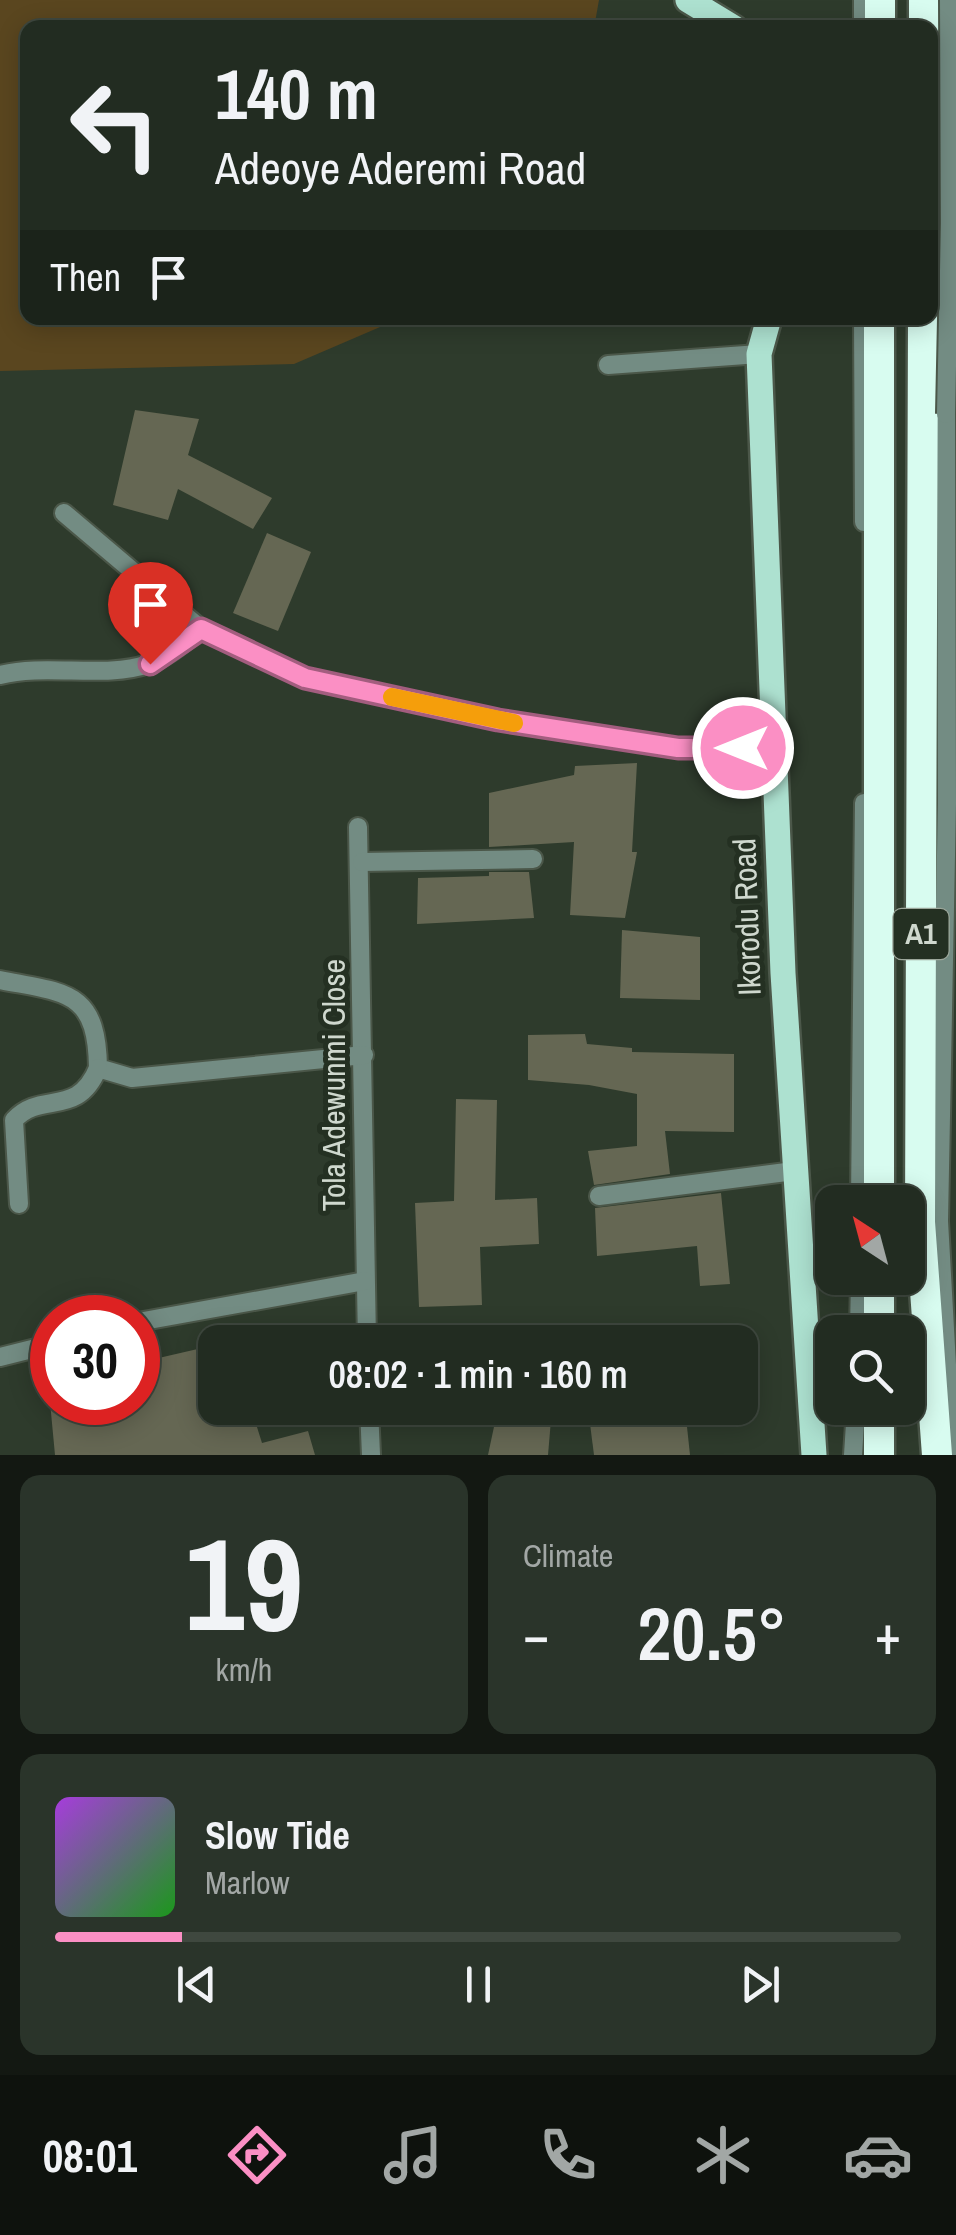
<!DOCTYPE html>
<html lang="en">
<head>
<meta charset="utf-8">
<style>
  body { margin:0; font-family:"Archivo Narrow",sans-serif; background:#2a342a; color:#f1f3f6; height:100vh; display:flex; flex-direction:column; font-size:38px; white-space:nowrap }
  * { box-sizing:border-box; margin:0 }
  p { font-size:32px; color:#a2a7a5 }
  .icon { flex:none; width:55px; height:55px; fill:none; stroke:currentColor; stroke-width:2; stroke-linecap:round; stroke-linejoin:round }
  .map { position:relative; height:1455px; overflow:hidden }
  .sheet { display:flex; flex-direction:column; gap:20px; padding:20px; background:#131812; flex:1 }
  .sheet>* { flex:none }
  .banner { position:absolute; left:20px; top:20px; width:918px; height:305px; border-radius:20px; box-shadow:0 5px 25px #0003,0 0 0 2px #3f483f; background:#222c21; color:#f1f3f6; overflow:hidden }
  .needle { width:65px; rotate:324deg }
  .controls { position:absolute; left:815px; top:1185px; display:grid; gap:20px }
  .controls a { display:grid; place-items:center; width:110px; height:110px; border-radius:20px; background:#222c21; box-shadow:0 5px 25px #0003,0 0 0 2px #3f483f; font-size:50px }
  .speed { position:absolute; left:30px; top:1295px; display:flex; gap:20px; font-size:50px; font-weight:700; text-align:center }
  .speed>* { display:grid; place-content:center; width:130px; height:130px; border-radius:50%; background:#222c21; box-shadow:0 5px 25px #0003,0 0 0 2px #3f483f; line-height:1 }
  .speed .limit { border:15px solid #d22; background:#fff; color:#111 }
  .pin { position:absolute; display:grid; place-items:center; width:85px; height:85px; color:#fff; margin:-102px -42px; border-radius:50% 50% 50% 0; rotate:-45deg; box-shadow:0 0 10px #0007 }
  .pin .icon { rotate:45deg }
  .me { position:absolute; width:110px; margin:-55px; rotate:270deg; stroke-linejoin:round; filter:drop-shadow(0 0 8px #0008) }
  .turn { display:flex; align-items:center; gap:35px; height:210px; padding:0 30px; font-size:45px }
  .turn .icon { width:130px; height:130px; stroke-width:2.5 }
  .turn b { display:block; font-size:70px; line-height:85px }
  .then { display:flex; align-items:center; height:95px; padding:0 30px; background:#0003; gap:20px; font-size:38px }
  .big { font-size:75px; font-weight:600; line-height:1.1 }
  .sheet .tile { flex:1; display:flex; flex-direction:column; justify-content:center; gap:15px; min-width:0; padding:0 35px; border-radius:20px; background:#2a342a }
  .sheet .dial { align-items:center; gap:0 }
  .dial b { font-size:130px; line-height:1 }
  .song { display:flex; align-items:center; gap:30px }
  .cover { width:120px; height:120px; border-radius:15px; background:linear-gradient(135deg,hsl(280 70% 55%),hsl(120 70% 35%)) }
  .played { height:10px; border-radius:5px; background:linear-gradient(90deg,#fb8fc4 15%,#3f483f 15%) }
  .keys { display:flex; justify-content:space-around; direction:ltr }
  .heat { display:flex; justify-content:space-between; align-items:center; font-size:55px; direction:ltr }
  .sheet .tiles { flex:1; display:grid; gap:20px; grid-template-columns:1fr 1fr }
  .tile:last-child { grid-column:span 2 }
  .trip { position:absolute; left:198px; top:1325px; width:560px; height:100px; border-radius:20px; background:#222c21; box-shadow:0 5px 25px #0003,0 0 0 2px #3f483f; font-weight:600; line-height:100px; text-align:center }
  .tabs { display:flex; height:160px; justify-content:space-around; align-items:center; background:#0e120d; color:#a2a7a5 }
  .tabs .icon { width:70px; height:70px }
  .tabs .on { color:#fb8fc4 }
  .tabs b { font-size:45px; color:#f1f3f6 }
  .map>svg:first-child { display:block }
</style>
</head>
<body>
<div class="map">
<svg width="956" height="1455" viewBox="0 0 956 1455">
  <rect width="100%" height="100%" fill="#2e3b2c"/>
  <path fill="#5a461f" d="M 0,0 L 599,0 L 594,28 L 28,28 L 28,318 L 401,318 L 294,364 L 0,371 Z"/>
  <g fill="#656753">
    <path d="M 135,410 L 199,419 L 188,455 L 272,498 L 253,529 L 178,489 L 168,520 L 113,505 Z"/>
    <path d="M 267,533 L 311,552 L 278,631 L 233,613 Z"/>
    <path d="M 637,763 L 632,852 L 637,852 L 625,918 L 570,915 L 574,842 L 489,847 L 489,793 L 574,775 L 575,766 Z"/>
    <path d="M 489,872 L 529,872 L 534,918 L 417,924 L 418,878 L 489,876 Z"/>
    <path d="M 622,930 L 700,937 L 700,1000 L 620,998 Z"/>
    <path d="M 585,1034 L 587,1044 L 632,1048 L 632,1052 L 734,1054 L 734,1132 L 665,1131 L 670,1174 L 594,1185 L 588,1151 L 637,1146 L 637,1094 L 589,1085 L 528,1080 L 528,1035 Z"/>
    <path d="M 456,1099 L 497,1100 L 495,1200 L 537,1198 L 539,1244 L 480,1247 L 482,1305 L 419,1307 L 415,1203 L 454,1201 Z"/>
    <path d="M 721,1193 L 730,1284 L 700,1286 L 697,1246 L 597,1256 L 595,1208 Z"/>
    <path d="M 215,1345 L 215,1408 L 251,1408 L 262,1443 L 308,1431 L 315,1455 L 55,1455 L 50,1402 L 138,1402 L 138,1370 L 151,1371 L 150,1360 Z"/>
    <path d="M 498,1408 L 552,1408 L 548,1455 L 488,1455 Z"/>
    <path d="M 588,1408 L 685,1408 L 690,1455 L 594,1455 Z"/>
  </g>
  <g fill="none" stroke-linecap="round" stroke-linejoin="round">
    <g stroke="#4b5749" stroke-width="22">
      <g id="minor">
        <path d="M 863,0 L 863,28"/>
        <path d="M 863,318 L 864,522"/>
        <path d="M 608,365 L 759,354"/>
        <path d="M 946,414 L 947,803 L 939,1221 L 952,1455"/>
        <path d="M 64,513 L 201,629 L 305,678 L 499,720 L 678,748 L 776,747"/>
        <path d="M 0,675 C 46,663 105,679 148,664 C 167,658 185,641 201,629"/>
        <path d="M 358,827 L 367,1342"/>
        <path d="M 362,862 L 533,859"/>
        <path d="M 0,980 C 66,993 97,990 98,1068 L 132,1078 L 364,1055"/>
        <path d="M 599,1196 L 794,1171"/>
        <path d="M 860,1202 L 864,803"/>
        <path d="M 19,1204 L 14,1120 C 41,1090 77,1119 98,1068"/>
        <path d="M 138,1322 L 365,1281"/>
        <path d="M 859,1332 L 860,1278"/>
        <path d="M 0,1357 L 52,1344"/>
        <path d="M 369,1408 L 371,1455"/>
        <path d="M 853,1455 L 856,1408"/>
      </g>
    </g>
    <g stroke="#4b5749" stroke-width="30">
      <g id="major">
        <path d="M 688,0 L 734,28"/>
        <path d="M 930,114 L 956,108"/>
        <path d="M 930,219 L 956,226"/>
        <path d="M 769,318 L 759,354 L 783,973 L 814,1455"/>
      </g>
    </g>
    <g stroke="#4b5749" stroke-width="35">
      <g id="highway">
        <path d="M 880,28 L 880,0"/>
        <path d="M 924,28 L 924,0"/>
        <path d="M 923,318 L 920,1222 L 937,1455"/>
        <path d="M 879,1202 L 879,318"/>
        <path d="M 879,1332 L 879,1278"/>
        <path d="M 879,1455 L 879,1408"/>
      </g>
    </g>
    <use href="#minor" stroke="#738c83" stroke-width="18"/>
    <use href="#major" stroke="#ade1d0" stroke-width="25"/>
    <use href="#highway" stroke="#d8fcf0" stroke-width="30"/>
    <g stroke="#4b5749" stroke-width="22" stroke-linecap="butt">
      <path id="minor-bridge" d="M 946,414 L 950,223 L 949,0"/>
    </g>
    <use href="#minor-bridge" stroke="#738c83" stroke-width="18"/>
  </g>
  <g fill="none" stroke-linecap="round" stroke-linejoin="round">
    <g stroke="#a35d7f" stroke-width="25">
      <path id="route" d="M 150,664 L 201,629 L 305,678 L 498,720 L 678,748 L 743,748"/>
    </g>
    <use href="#route" stroke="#fb8fc4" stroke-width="18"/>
    <path stroke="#f59e0b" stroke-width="18" d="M 392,697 L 514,723"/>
  </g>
  <g text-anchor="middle" stroke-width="10" stroke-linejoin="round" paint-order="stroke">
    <rect fill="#243022" stroke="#9ca69a" stroke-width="2.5" x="893.5" y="909" width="55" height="50" rx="8"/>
    <g font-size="30" font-weight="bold" fill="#cfd8ce">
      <text x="921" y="944">A1</text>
    </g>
    <g font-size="32" fill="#cfd8ce" stroke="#243022">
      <text transform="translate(747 917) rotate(-92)" y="11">Ikorodu Road</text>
      <text transform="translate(334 1085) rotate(-90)" y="11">Tola Adewunmi Close</text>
    </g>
  </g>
</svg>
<div class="controls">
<a><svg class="needle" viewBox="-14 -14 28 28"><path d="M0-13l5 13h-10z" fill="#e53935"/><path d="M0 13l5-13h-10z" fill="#a2a7a5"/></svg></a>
<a><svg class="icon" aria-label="search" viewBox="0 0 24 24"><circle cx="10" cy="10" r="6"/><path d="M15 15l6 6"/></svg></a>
</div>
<div class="speed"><div class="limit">30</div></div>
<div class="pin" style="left:150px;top:664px;background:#d93025"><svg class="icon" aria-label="arrive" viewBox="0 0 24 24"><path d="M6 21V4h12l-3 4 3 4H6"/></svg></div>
<svg class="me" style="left:743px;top:748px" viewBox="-20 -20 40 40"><circle r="17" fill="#fb8fc4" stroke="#fff" stroke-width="3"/><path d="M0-11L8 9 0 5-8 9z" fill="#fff"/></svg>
<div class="trip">08:02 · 1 min · 160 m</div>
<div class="banner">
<div class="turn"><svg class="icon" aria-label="left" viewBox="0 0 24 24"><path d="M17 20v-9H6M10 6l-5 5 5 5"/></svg><div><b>140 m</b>Adeoye Aderemi Road</div></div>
<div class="then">Then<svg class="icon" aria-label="arrive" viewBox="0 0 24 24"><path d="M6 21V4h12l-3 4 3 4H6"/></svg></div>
</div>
</div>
<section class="sheet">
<div class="tiles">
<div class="tile dial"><b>19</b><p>km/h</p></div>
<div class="tile"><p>Climate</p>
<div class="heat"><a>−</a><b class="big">20.5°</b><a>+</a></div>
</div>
<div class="tile">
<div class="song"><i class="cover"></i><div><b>Slow Tide</b><p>Marlow</p></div></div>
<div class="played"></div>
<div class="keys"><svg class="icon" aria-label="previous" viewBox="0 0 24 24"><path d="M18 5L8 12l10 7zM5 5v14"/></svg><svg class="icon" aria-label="pause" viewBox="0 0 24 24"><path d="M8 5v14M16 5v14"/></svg><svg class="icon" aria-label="next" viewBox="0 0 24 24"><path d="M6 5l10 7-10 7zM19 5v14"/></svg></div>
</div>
</div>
</section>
<nav class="tabs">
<b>08:01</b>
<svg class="icon on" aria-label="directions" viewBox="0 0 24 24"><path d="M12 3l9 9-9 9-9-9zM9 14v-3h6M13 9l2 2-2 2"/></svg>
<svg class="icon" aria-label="music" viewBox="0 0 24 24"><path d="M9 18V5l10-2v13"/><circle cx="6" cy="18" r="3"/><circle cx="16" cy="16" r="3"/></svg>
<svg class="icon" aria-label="phone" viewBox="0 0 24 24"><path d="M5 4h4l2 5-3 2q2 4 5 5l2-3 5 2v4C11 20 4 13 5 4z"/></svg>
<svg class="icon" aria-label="climate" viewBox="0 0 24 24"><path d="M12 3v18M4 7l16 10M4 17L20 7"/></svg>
<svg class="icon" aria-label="car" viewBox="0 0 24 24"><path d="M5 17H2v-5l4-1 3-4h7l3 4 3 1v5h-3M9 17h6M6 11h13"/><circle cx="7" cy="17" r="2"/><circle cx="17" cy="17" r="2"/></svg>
</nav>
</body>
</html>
